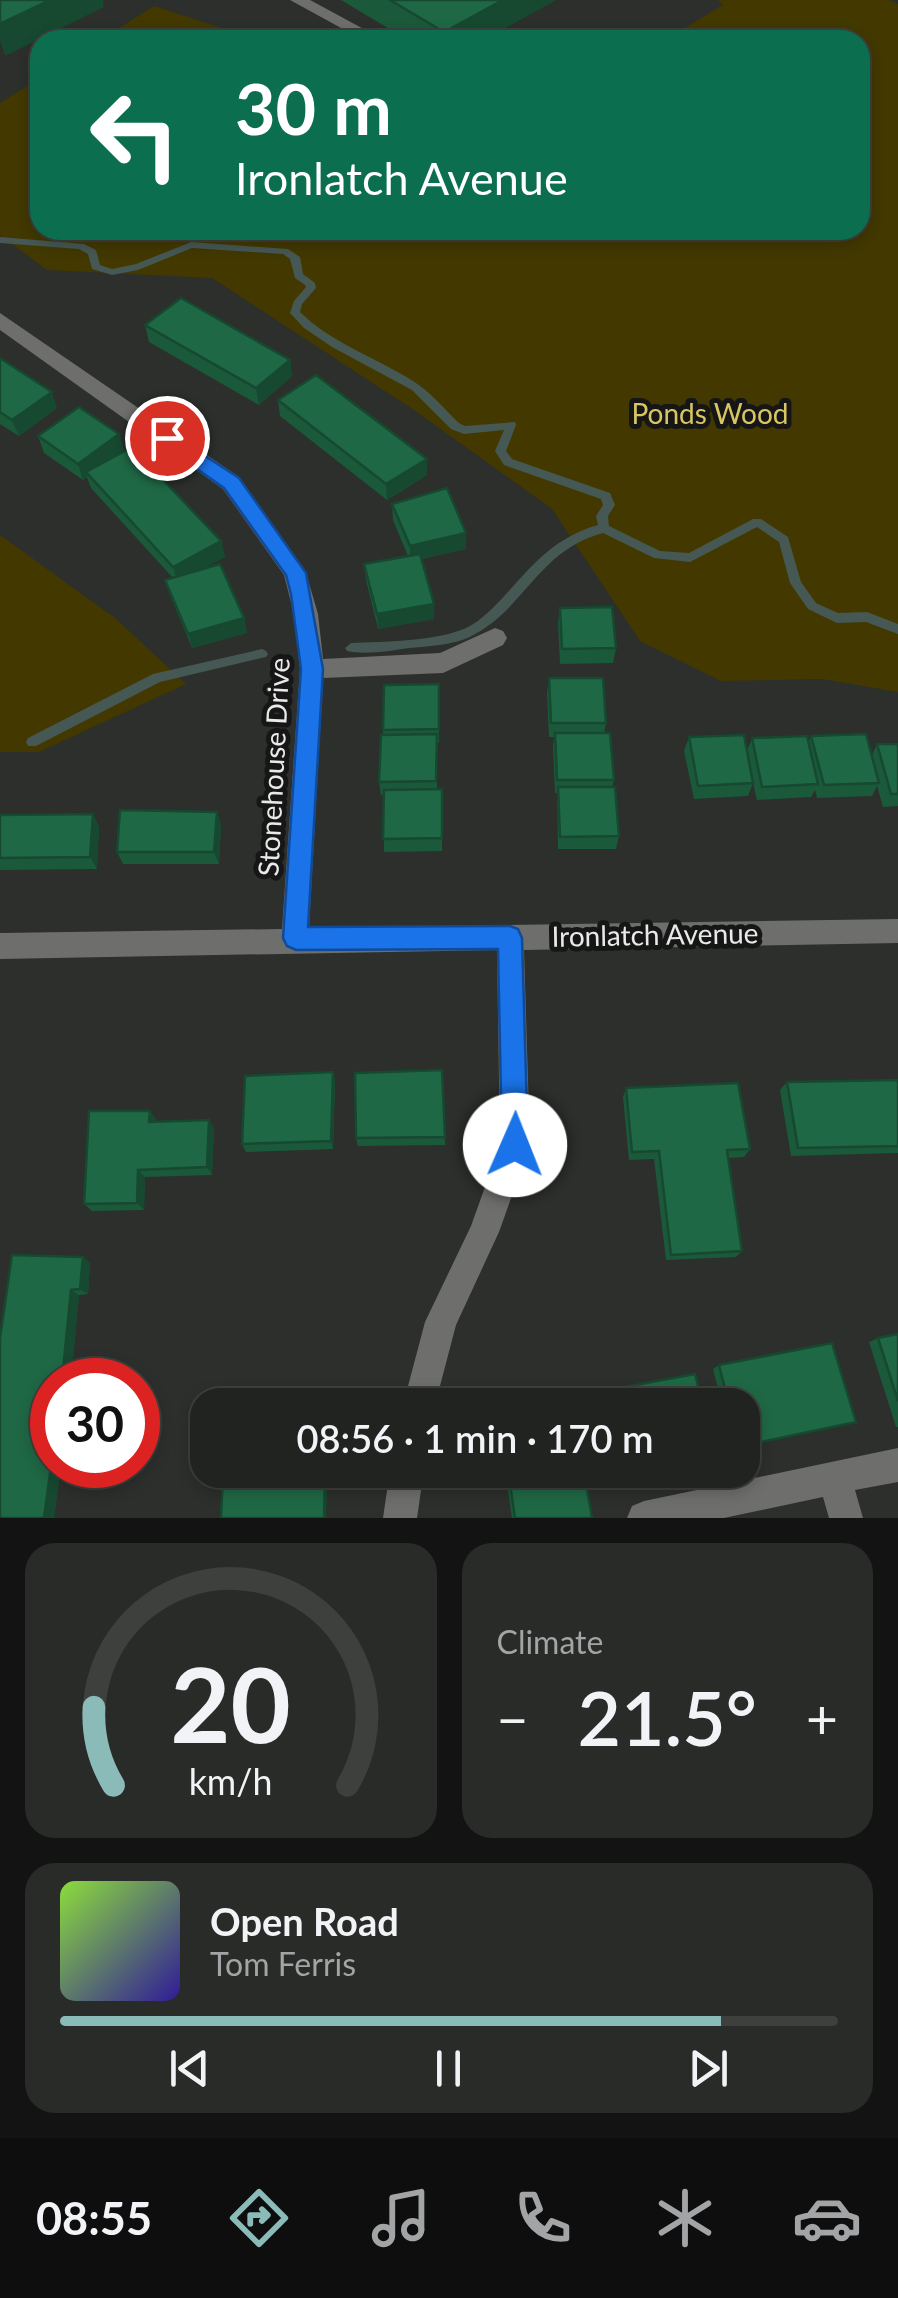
<!DOCTYPE html>
<html lang="en">
<head>
<meta charset="utf-8">
<style>
  body { margin:0; font-family:Lato,sans-serif; background:#292b29; color:#f1f3f6; height:100vh; display:flex; flex-direction:column; font-size:38px; white-space:nowrap }
  * { box-sizing:border-box; margin:0 }
  p { font-size:32px; color:#a2a4a5 }
  .icon { flex:none; width:55px; height:55px; fill:none; stroke:currentColor; stroke-width:2; stroke-linecap:round; stroke-linejoin:round }
  .map { position:relative; height:1518px; overflow:hidden }
  .side { display:flex; flex-direction:column; gap:25px; padding:25px; background:#121312; flex:1 }
  .side>* { flex:none }
  .guide { position:absolute; left:30px; top:30px; width:840px; height:210px; border-radius:30px; box-shadow:0 5px 15px #0003,0 0 0 2px #3e403e; background:#0b6e4f; color:#fff; overflow:hidden }
  .speed { position:absolute; left:30px; top:1358px; display:flex; gap:20px; font-size:50px; font-weight:700; text-align:center }
  .speed>* { display:grid; place-content:center; width:130px; height:130px; border-radius:50%; background:#212320; box-shadow:0 5px 15px #0003,0 0 0 2px #3e403e; line-height:1 }
  .speed .limit { border:15px solid #d22; background:#fff; color:#111 }
  .pin { position:absolute; display:grid; place-items:center; width:85px; height:85px; color:#fff; margin:-42px; border:5px solid #fff; border-radius:50%; box-shadow:0 2px 10px #0007 }
  .me { position:absolute; width:110px; margin:-55px; rotate:1deg; stroke-linejoin:round; filter:drop-shadow(0 0 8px #0008) }
  .turn { display:flex; align-items:center; gap:35px; height:210px; padding:0 40px; font-size:45px }
  .turn .icon { width:130px; height:130px; stroke-width:2.5 }
  .turn b { display:block; font-size:70px; line-height:85px }
  .big { font-size:75px; font-weight:600; line-height:1.1 }
  .side .tile { flex:1; display:flex; flex-direction:column; justify-content:center; gap:15px; min-width:0; padding:0 35px; border-radius:30px; background:#292b29 }
  .side .dial { align-items:center; gap:0 }
  .dial svg { height:260px; overflow:visible; fill:none; stroke:#3e403e; stroke-width:7; stroke-linecap:round; text-anchor:middle }
  .dial text { fill:#f1f3f6; stroke:none }
  .song { display:flex; align-items:center; gap:30px }
  .cover { width:120px; height:120px; border-radius:15px; background:linear-gradient(135deg,hsl(90 70% 55%),hsl(250 70% 35%)) }
  .played { height:10px; border-radius:5px; background:linear-gradient(90deg,#8bbbb9 85%,#3e403e 85%) }
  .keys { display:flex; justify-content:space-around; direction:ltr }
  .heat { display:flex; justify-content:space-between; align-items:center; font-size:55px; direction:ltr }
  .side .tiles { flex:1; display:grid; gap:25px; grid-template-columns:1fr 1fr }
  .tile:last-child { grid-column:span 2 }
  .trip { position:absolute; left:190px; top:1388px; width:570px; height:100px; border-radius:30px; background:#212320; box-shadow:0 5px 15px #0003,0 0 0 2px #3e403e; font-weight:600; line-height:100px; text-align:center }
  .tab-bar { display:flex; height:160px; justify-content:space-around; align-items:center; background:#0d0e0d; color:#a2a4a5 }
  .tab-bar .icon { width:70px; height:70px }
  .tab-bar .on { color:#8bbbb9 }
  .tab-bar b { font-size:45px; color:#f1f3f6 }
  .map>svg:first-child { display:block }
</style>
</head>
<body>
<div class="map">
<svg width="898" height="1518" viewBox="0 0 898 1518">
  <rect width="100%" height="100%" fill="#2c2f2b"/>
  <g fill="#423800">
    <path d="M 718,0 L 889,0 L 898,4 L 898,692 L 822,679 L 721,681 L 640,641 L 552,509 L 414,410 L 212,278 L 47,270 L 0,235 L 0,103 L 40,78 L 40,230 L 860,230 L 860,40 L 665,40 L 723,5 Z"/>
    <path d="M 154,6 L 259,40 L 100,40 Z"/>
    <path d="M 0,535 L 115,618 L 186,684 L 39,752 L 0,752 Z"/>
  </g>
  <g fill="none" stroke-linecap="round" stroke-linejoin="round">
    <g fill="#465854" fill-rule="evenodd">
      <path d="M 0,237 L 84,244 L 96,250 L 100,265 L 112,269 L 136,264 L 191,242 L 288,249 L 300,257 L 303,274 L 315,283 L 316,288 L 302,304 L 300,312 C 333,344 375,357 413,381 C 431,392 444,409 459,423 L 465,426 L 515,422 L 516,425 L 506,451 L 512,459 L 610,493 L 615,505 L 608,516 L 609,526 L 660,551 L 689,553 L 753,519 L 761,519 L 788,537 L 801,582 L 816,603 L 838,613 L 867,612 L 898,624 L 898,634 L 866,622 L 837,623 L 808,609 L 790,583 L 779,542 L 757,527 L 690,562 L 654,558 L 603,533 C 540,550 527,604 477,633 C 458,645 431,646 409,648 C 389,651 366,655 347,651 L 345,648 L 351,643 C 382,642 438,641 466,628 C 481,621 495,606 507,593 C 535,562 556,537 598,525 L 596,516 L 603,505 L 601,499 L 504,465 L 495,451 L 504,430 L 464,434 L 451,429 L 412,390 L 332,347 L 304,328 L 290,313 L 294,301 L 306,287 L 305,285 L 295,278 L 290,259 L 283,254 L 192,248 L 138,270 L 112,275 L 92,269 L 88,254 L 79,249 L 0,243 Z"/>
      <path d="M 262,649 L 266,651 L 268,654 L 266,657 L 160,682 L 36,746 L 28,746 L 26,742 L 28,738 L 153,674 Z"/>
    </g>
    <g fill="#6e6f6d" fill-rule="evenodd">
      <path d="M 290,0 L 310,0 L 384,40 L 363,40 Z"/>
      <path d="M 0,313 L 239,477 L 306,573 L 318,614 L 323,659 L 440,653 L 495,628 L 503,631 L 507,638 L 503,645 L 443,673 L 323,678 L 309,928 L 898,919 L 898,943 L 524,950 L 530,1145 L 499,1232 L 456,1325 L 435,1405 L 403,1405 L 425,1322 L 471,1226 L 500,1145 L 497,950 L 0,959 L 0,933 L 282,929 L 300,669 L 294,614 L 284,575 L 223,489 L 0,330 Z"/>
      <path d="M 898,1448 L 898,1482 L 855,1490 L 863,1518 L 829,1518 L 823,1497 L 724,1518 L 627,1518 L 632,1506 L 644,1501 Z"/>
      <path d="M 390,1470 L 424,1470 L 417,1518 L 383,1518 Z"/>
    </g>
  </g>
  <g fill="#1b593b">
    <path d="M 341,0 L 556,0 L 483,40 L 408,40 Z"/>
    <path d="M 145,325 L 290,360 L 292,376 L 259,405 L 149,342 Z"/>
    <path d="M 0,358 L 57,408 L 19,436 L 0,424 Z"/>
    <path d="M 278,400 L 427,459 L 427,475 L 387,500 L 280,416 Z"/>
    <path d="M 119,434 L 124,450 L 118,455 L 221,541 L 225,557 L 201,569 L 244,618 L 247,633 L 192,648 L 170,595 L 165,580 L 173,578 L 91,488 L 87,477 L 83,480 L 44,453 L 38,436 Z"/>
    <path d="M 392,504 L 466,549 L 421,559 L 434,604 L 434,619 L 378,629 L 366,580 L 364,564 L 408,556 L 393,520 Z"/>
    <path d="M 560,608 L 616,648 L 613,663 L 560,664 L 558,622 Z"/>
    <path d="M 549,678 L 606,723 L 604,733 L 614,780 L 612,787 L 619,836 L 616,849 L 558,849 L 557,793 L 555,793 L 553,747 L 554,737 L 549,737 L 547,693 Z"/>
    <path d="M 439,684 L 439,743 L 437,743 L 437,789 L 442,789 L 442,851 L 384,852 L 384,795 L 381,795 L 379,782 L 383,735 L 384,685 Z"/>
    <path d="M 811,736 L 872,755 L 877,744 L 898,744 L 898,806 L 883,807 L 877,786 L 872,796 L 817,798 L 815,790 L 811,797 L 757,800 L 753,783 L 748,796 L 694,799 L 684,751 L 689,737 L 747,751 L 752,738 L 808,743 Z"/>
    <path d="M 217,812 L 221,825 L 219,864 L 123,864 L 117,852 Z"/>
    <path d="M 93,814 L 99,827 L 97,869 L 0,870 L 0,815 Z"/>
    <path d="M 442,1070 L 445,1145 L 358,1146 L 356,1138 Z"/>
    <path d="M 333,1072 L 335,1081 L 333,1149 L 246,1152 L 242,1144 Z"/>
    <path d="M 898,1080 L 898,1153 L 791,1156 L 780,1090 L 787,1082 Z"/>
    <path d="M 626,1088 L 750,1149 L 744,1157 L 728,1158 L 742,1251 L 736,1257 L 666,1260 L 654,1159 L 629,1160 L 623,1097 Z"/>
    <path d="M 156,1119 L 156,1122 L 214,1128 L 212,1175 L 145,1177 L 144,1210 L 92,1211 L 84,1204 Z"/>
    <path d="M 83,1257 L 90,1263 L 88,1294 L 79,1295 L 71,1380 L 52,1380 L 52,1465 L 61,1465 L 54,1518 L 0,1518 L 0,1338 Z"/>
    <path d="M 898,1334 L 898,1427 L 896,1427 L 869,1342 L 878,1338 Z"/>
    <path d="M 719,1365 L 742,1405 L 722,1405 L 713,1369 Z"/>
    <path d="M 603,1391 L 703,1405 L 602,1405 L 599,1395 Z"/>
    <path d="M 505,1470 L 584,1470 L 592,1518 L 512,1518 Z"/>
    <path d="M 615,1470 L 679,1470 L 618,1482 Z"/>
  </g>
  <g fill="#164930">
    <path d="M 50,0 L 103,0 L 104,7 L 5,56 L 0,40 L 0,24 Z"/>
    <path d="M 503,0 L 556,0 L 483,40 L 444,40 L 444,32 Z"/>
    <path d="M 290,360 L 292,376 L 259,405 L 256,388 Z"/>
    <path d="M 52,392 L 57,408 L 19,436 L 12,420 Z"/>
    <path d="M 119,434 L 124,450 L 89,476 L 86,472 L 87,477 L 83,480 L 78,464 Z"/>
    <path d="M 427,459 L 427,475 L 387,500 L 386,484 Z"/>
    <path d="M 466,533 L 466,549 L 410,561 L 410,546 Z"/>
    <path d="M 221,541 L 225,557 L 178,582 L 173,567 Z"/>
    <path d="M 434,604 L 434,619 L 378,629 L 377,614 Z"/>
    <path d="M 244,618 L 247,633 L 192,648 L 188,634 Z"/>
    <path d="M 217,812 L 221,825 L 219,864 L 214,852 Z"/>
    <path d="M 93,814 L 99,827 L 97,869 L 90,857 Z"/>
    <path d="M 333,1072 L 335,1081 L 333,1149 L 331,1141 Z"/>
    <path d="M 150,1111 L 156,1119 L 155,1131 L 149,1122 Z"/>
    <path d="M 209,1120 L 214,1128 L 212,1175 L 207,1167 Z"/>
    <path d="M 138,1170 L 145,1177 L 144,1210 L 137,1203 Z"/>
    <path d="M 83,1257 L 90,1263 L 88,1294 L 80,1289 Z"/>
    <path d="M 71,1290 L 79,1295 L 71,1380 L 62,1380 Z"/>
    <path d="M 52,1459 L 52,1465 L 61,1465 L 54,1518 L 44,1518 Z"/>
    <path d="M 325,1470 L 328,1470 L 326,1518 L 324,1518 Z"/>
  </g>
  <g fill="#1f6845" stroke="#164930" stroke-width="2.5">
    <path d="M 0,0 L 50,0 L 0,24 Z"/>
    <path d="M 390,0 L 503,0 L 444,32 Z"/>
    <path d="M 181,298 L 290,360 L 256,388 L 145,325 Z"/>
    <path d="M 0,358 L 52,392 L 12,420 L 0,412 Z"/>
    <path d="M 316,375 L 427,459 L 386,484 L 278,400 Z"/>
    <path d="M 79,407 L 119,434 L 78,464 L 38,436 Z"/>
    <path d="M 132,447 L 221,541 L 173,567 L 86,472 Z"/>
    <path d="M 447,488 L 466,533 L 410,546 L 392,504 Z"/>
    <path d="M 420,554 L 434,604 L 377,614 L 364,564 Z"/>
    <path d="M 220,564 L 244,618 L 188,634 L 165,580 Z"/>
    <path d="M 612,607 L 616,648 L 562,649 L 560,608 Z"/>
    <path d="M 549,678 L 603,678 L 606,723 L 551,723 Z"/>
    <path d="M 439,684 L 439,729 L 383,730 L 384,685 Z"/>
    <path d="M 555,733 L 610,733 L 614,780 L 557,780 Z"/>
    <path d="M 437,734 L 436,781 L 379,782 L 381,735 Z"/>
    <path d="M 866,734 L 879,783 L 824,785 L 811,736 Z"/>
    <path d="M 744,735 L 753,783 L 698,786 L 689,737 Z"/>
    <path d="M 807,736 L 818,784 L 762,787 L 752,738 Z"/>
    <path d="M 877,744 L 898,744 L 898,794 L 891,794 Z"/>
    <path d="M 558,787 L 615,787 L 619,836 L 560,837 Z"/>
    <path d="M 442,789 L 442,838 L 383,839 L 384,790 Z"/>
    <path d="M 120,810 L 217,812 L 214,852 L 117,852 Z"/>
    <path d="M 93,814 L 90,857 L 0,858 L 0,815 Z"/>
    <path d="M 442,1070 L 445,1137 L 356,1138 L 355,1073 Z"/>
    <path d="M 333,1072 L 331,1141 L 242,1144 L 245,1076 Z"/>
    <path d="M 898,1080 L 898,1146 L 798,1148 L 787,1082 Z"/>
    <path d="M 738,1083 L 750,1149 L 727,1150 L 742,1251 L 671,1255 L 659,1151 L 632,1152 L 626,1088 Z"/>
    <path d="M 89,1111 L 150,1111 L 149,1122 L 209,1120 L 207,1167 L 138,1170 L 137,1203 L 84,1204 Z"/>
    <path d="M 12,1255 L 83,1257 L 80,1289 L 71,1290 L 62,1380 L 52,1380 L 52,1459 L 44,1518 L 0,1518 L 0,1338 Z"/>
    <path d="M 898,1334 L 898,1401 L 878,1338 Z"/>
    <path d="M 832,1343 L 856,1422 L 742,1446 L 742,1405 L 729,1405 L 719,1365 Z"/>
    <path d="M 695,1374 L 703,1405 L 606,1405 L 603,1391 Z"/>
    <path d="M 223,1470 L 325,1470 L 324,1518 L 221,1518 Z"/>
    <path d="M 508,1470 L 584,1470 L 592,1518 L 515,1518 Z"/>
    <path d="M 619,1470 L 676,1470 L 622,1480 Z"/>
  </g>
  <path fill="#1a73e8" stroke="#114b97" stroke-width="2.5" d="M 167,431 L 239,478 L 306,573 L 323,669 L 308,927 L 510,926 L 518,929 L 522,938 L 528,1145 L 524,1154 L 515,1158 L 506,1154 L 502,1145 L 498,949 L 296,950 L 287,946 L 283,938 L 301,669 L 291,594 L 286,575 L 224,488 L 160,443 L 158,438 Z"/>
  <g text-anchor="middle" stroke-width="10" stroke-linejoin="round" paint-order="stroke">
    <g font-size="28" fill="#d9c662" stroke="#151615">
      <text x="710" y="424">Ponds Wood</text>
    </g>
    <g font-size="28" fill="#e8eae8" stroke="#151615">
      <text transform="translate(274 767) rotate(-87)" y="10">Stonehouse Drive</text>
      <text transform="translate(655 935) rotate(-1)" y="10">Ironlatch Avenue</text>
    </g>
  </g>
</svg>
<div class="speed"><div class="limit">30</div></div>
<div class="pin" style="left:167px;top:438px;background:#d93025"><svg class="icon" aria-label="arrive" viewBox="0 0 24 24"><path d="M6 21V4h12l-3 4 3 4H6"/></svg></div>
<svg class="me" style="left:515px;top:1145px" viewBox="-20 -20 40 40"><circle r="19" fill="#fff"/><path d="M0-13L10 11 0 6-10 11z" fill="#1a73e8"/></svg>
<div class="trip">08:56 · 1 min · 170 m</div>
<div class="guide">
<div class="turn"><svg class="icon" aria-label="left" viewBox="0 0 24 24"><path d="M17 20v-9H6M10 6l-5 5 5 5"/></svg><div><b>30 m</b>Ironlatch Avenue</div></div>
</div>
</div>
<section class="side">
<div class="tiles">
<div class="tile dial"><svg viewBox="0 0 100 80">
<path d="M14 69A42 42 0 1 1 86 69"/>
<path d="M14 69A42 42 0 0 1 8 45" stroke="#8bbbb9"/>
<text x="50" y="56" font-size="32" font-weight="700">20</text>
<text x="50" y="72" font-size="11">km/h</text>
</svg></div>
<div class="tile"><p>Climate</p>
<div class="heat"><a>−</a><b class="big">21.5°</b><a>+</a></div>
</div>
<div class="tile">
<div class="song"><i class="cover"></i><div><b>Open Road</b><p>Tom Ferris</p></div></div>
<div class="played"></div>
<div class="keys"><svg class="icon" aria-label="previous" viewBox="0 0 24 24"><path d="M18 5L8 12l10 7zM5 5v14"/></svg><svg class="icon" aria-label="pause" viewBox="0 0 24 24"><path d="M8 5v14M16 5v14"/></svg><svg class="icon" aria-label="next" viewBox="0 0 24 24"><path d="M6 5l10 7-10 7zM19 5v14"/></svg></div>
</div>
</div>
</section>
<nav class="tab-bar">
<b>08:55</b>
<svg class="icon on" aria-label="directions" viewBox="0 0 24 24"><path d="M12 3l9 9-9 9-9-9zM9 14v-3h6M13 9l2 2-2 2"/></svg>
<svg class="icon" aria-label="music" viewBox="0 0 24 24"><path d="M9 18V5l10-2v13"/><circle cx="6" cy="18" r="3"/><circle cx="16" cy="16" r="3"/></svg>
<svg class="icon" aria-label="phone" viewBox="0 0 24 24"><path d="M5 4h4l2 5-3 2q2 4 5 5l2-3 5 2v4C11 20 4 13 5 4z"/></svg>
<svg class="icon" aria-label="climate" viewBox="0 0 24 24"><path d="M12 3v18M4 7l16 10M4 17L20 7"/></svg>
<svg class="icon" aria-label="car" viewBox="0 0 24 24"><path d="M5 17H2v-5l4-1 3-4h7l3 4 3 1v5h-3M9 17h6M6 11h13"/><circle cx="7" cy="17" r="2"/><circle cx="17" cy="17" r="2"/></svg>
</nav>
</body>
</html>
